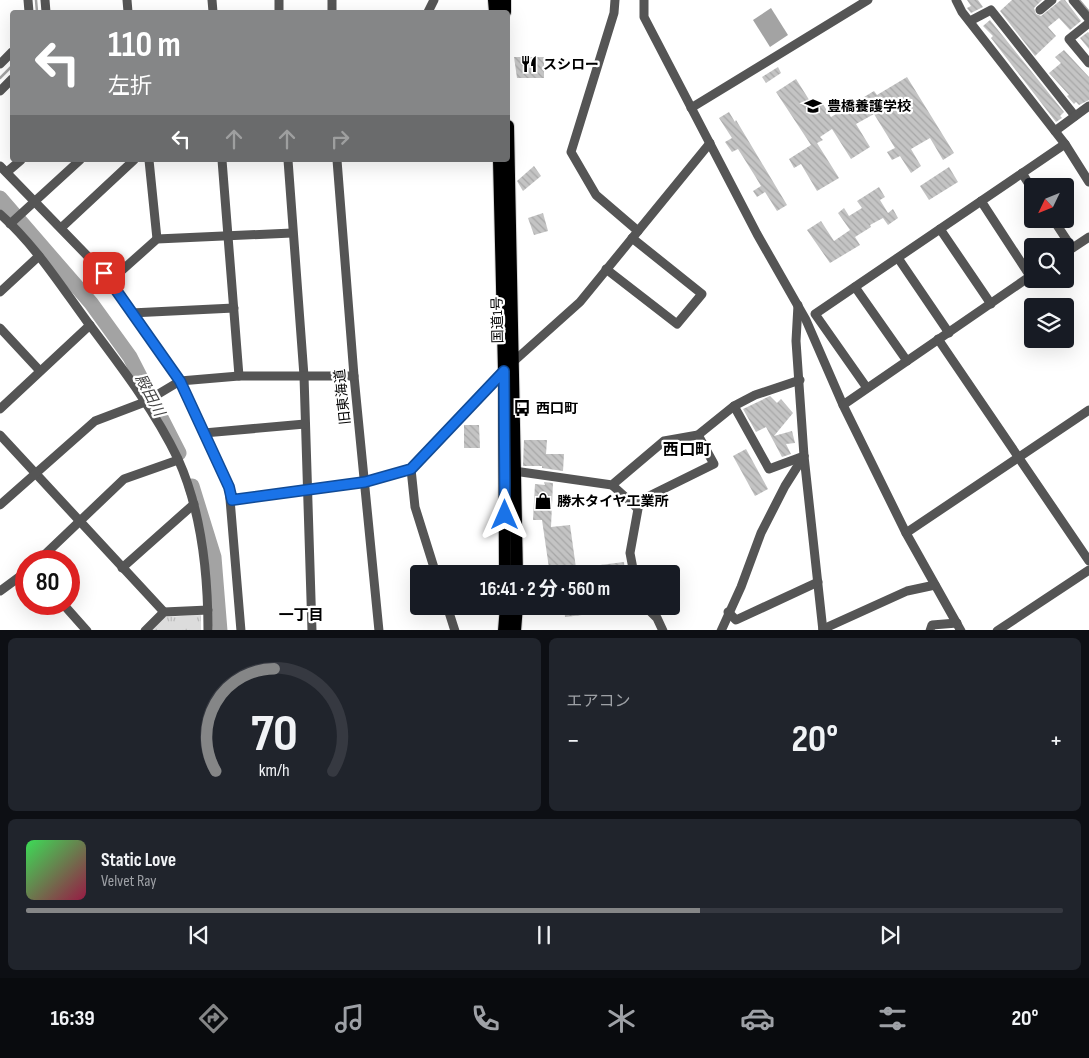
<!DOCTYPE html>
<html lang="ja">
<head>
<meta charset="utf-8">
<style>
  body { margin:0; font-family:"Sofia Sans Condensed","Noto Sans JP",sans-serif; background:#20242c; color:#f1f3f6; height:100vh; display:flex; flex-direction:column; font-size:19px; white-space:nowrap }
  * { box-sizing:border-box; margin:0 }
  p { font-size:16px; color:#9ea1a6 }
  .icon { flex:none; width:28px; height:28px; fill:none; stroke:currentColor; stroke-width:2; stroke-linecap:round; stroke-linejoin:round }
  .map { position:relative; height:630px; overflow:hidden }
  .drawer { display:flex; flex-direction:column; gap:8px; padding:8px; background:#0d0f14; flex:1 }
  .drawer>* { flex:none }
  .banner { position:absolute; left:10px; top:10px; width:500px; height:152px; border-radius:5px; box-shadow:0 5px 20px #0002; background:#858687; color:#fff; overflow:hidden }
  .needle { width:32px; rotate:227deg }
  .controls { position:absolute; left:1024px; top:178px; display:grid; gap:10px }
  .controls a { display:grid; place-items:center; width:50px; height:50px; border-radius:5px; background:#171b24; box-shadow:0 5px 20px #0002; font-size:25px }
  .speed { position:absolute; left:15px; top:550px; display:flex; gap:10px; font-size:25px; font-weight:700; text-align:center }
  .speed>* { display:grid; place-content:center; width:65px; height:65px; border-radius:50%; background:#171b24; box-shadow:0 5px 20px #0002; line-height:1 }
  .speed .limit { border:8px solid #d22; background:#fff; color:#111 }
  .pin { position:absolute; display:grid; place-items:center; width:42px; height:42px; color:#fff; margin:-21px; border-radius:10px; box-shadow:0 2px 8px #0006 }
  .me { position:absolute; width:55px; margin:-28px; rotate:0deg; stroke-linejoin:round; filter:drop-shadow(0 0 4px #0008) }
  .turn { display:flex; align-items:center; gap:18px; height:105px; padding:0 15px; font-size:22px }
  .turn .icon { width:65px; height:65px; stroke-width:2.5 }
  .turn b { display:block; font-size:35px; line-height:42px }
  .lanes { display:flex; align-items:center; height:48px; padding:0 15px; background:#0003; justify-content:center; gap:25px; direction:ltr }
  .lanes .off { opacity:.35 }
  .big { font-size:38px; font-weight:700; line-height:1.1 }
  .drawer .tile { flex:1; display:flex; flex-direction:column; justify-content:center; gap:8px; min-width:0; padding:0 18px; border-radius:8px; background:#20242c }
  .drawer .dial { align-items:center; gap:0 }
  .dial svg { height:130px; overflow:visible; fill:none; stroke:#363941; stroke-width:7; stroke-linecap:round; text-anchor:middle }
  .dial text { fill:#f1f3f6; stroke:none }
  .song { display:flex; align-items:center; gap:15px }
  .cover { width:60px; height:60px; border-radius:8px; background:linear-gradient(135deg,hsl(130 70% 55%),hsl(340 70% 35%)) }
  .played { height:5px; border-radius:2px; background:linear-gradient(90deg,#858687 65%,#363941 65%) }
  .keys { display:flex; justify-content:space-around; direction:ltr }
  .heat { display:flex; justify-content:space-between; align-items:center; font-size:28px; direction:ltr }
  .drawer .tiles { flex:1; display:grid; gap:8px; grid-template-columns:1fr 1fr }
  .tile:last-child { grid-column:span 2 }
  .trip { position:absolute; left:410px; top:565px; width:270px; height:50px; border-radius:5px; background:#171b24; box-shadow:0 5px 20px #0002; font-weight:700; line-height:50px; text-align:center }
  .tab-bar { display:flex; height:80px; justify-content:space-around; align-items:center; background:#090b0e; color:#9ea1a6 }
  .tab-bar .icon { width:35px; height:35px }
  .tab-bar .on { color:#858687 }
  .tab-bar b { font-size:22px; color:#f1f3f6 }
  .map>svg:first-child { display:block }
</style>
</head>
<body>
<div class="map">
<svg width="1089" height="631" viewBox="0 0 1089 631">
  <defs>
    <pattern id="park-tufts" width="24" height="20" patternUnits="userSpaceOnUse" patternTransform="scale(1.25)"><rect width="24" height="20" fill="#dcdcdc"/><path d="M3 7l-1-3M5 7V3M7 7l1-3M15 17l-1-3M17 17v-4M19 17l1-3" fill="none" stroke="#bbb"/></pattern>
    <pattern id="building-back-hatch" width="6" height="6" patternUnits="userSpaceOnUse" patternTransform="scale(1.25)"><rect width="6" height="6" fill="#c4c4c4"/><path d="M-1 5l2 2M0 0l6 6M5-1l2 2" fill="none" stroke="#a7a7a7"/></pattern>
  </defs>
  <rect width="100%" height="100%" fill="#fff"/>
  <path fill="url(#park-tufts)" d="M 201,615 L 201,630 L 150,631 L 164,617 Z"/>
  <path fill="#a3a3a3" d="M 771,8 L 788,35 L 770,47 L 753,20 Z"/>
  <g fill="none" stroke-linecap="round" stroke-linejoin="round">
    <g stroke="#a3a3a3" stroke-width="2.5">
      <path d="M 36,0 L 37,12"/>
      <path d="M 1079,0 L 1089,12"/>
      <path d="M 0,78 L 12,66"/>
    </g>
    <g stroke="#a3a3a3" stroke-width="15">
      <path d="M 0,198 L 91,303 L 130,357 L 179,453"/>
      <path d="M 192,486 L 214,557 L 220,631"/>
    </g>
  </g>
  <g fill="url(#building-back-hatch)">
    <path d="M 967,0 L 978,0 L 983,7 L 971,13 L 967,8 L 971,6 Z"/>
    <path d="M 1012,0 L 1042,0 L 1034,8 L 1036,14 L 1041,16 L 1061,0 L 1065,0 L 1081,21 L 1070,30 L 1059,18 L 1048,27 L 1056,36 L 1035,56 L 1000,11 Z"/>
    <path d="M 990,20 L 1064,112 L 1060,116 L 1062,118 L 1056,122 L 991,38 L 993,36 L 983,26 Z"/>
    <path d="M 1088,32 L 1089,33 L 1089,49 L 1080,38 Z"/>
    <path d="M 1064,50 L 1089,77 L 1089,100 L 1079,105 L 1076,102 L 1074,104 L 1067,96 L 1069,95 L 1049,73 L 1061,63 L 1055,57 Z"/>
    <path d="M 514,57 L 544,57 L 544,78 L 517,78 Z"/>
    <path d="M 778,67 L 781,73 L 766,83 L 762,77 Z"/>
    <path d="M 907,77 L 954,153 L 943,160 L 930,138 L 911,149 L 921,166 L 911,173 L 900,156 L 892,160 L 887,152 L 895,148 L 874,114 L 856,124 L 870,147 L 851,159 L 832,129 L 820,137 L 823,140 L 817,143 L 839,178 L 817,191 L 801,164 L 794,168 L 789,159 L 811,145 L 776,92 L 796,79 L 813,106 L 821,101 L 831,117 L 874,91 L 877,95 Z"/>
    <path d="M 729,112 L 735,122 L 736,120 L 787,205 L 777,211 L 765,192 L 757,197 L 753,191 L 761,186 L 755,176 L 738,149 L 732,152 L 725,142 L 732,138 L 719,118 Z"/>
    <path d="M 534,166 L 541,176 L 523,191 L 517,181 Z"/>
    <path d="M 949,167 L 958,182 L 929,200 L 920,186 Z"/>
    <path d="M 879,187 L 885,197 L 880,200 L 888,213 L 893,209 L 898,218 L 888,225 L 883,218 L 870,225 L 871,227 L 855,237 L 860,245 L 830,263 L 807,230 L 821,221 L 834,241 L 850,230 L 838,213 L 844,208 L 849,216 L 862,208 L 857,201 Z"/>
    <path d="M 543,213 L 548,231 L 534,235 L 528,218 Z"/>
    <path d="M 770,396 L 777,403 L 781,399 L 793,413 L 774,436 L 792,431 L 795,443 L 786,444 L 791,454 L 782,457 L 766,427 L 756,432 L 743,409 Z"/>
    <path d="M 464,425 L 479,425 L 480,448 L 464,448 Z"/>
    <path d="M 524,440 L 547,440 L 546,454 L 564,454 L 563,471 L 542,468 L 542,466 L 523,466 Z"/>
    <path d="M 746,449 L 768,489 L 755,496 L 733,456 Z"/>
    <path d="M 544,482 L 553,483 L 551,527 L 570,525 L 576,568 L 624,562 L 625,574 L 560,574 L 559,567 L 549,568 L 542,520 L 533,520 L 535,484 L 545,485 Z"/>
    <path d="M 564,606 L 616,606 L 616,611 L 565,617 Z"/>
  </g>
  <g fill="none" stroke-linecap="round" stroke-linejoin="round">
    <g stroke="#dbdbdb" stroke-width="14">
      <g id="highway">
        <path d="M 494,0 L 495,12"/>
        <path d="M 505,0 L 505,12"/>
        <path d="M 508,126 L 517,574"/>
        <path d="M 499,160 L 504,371 L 505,574"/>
        <path d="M 504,631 L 506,606"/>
        <path d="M 515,631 L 517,606"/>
      </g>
    </g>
    <g stroke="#555" stroke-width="9">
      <path d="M 28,0 L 29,12"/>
      <path d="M 45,0 L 46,12"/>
      <path d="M 127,0 L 128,12"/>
      <path d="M 212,0 L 213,12"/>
      <path d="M 279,0 L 279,12"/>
      <path d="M 332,0 L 332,12"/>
      <path d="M 615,0 L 614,13 L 571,152 L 596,195 L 638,231"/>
      <path d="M 644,0 L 644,17 L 757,234 L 806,320 L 843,405 L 906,533 L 961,631"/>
      <path d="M 956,0 L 962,12 L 1065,144 L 1089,182"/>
      <path d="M 1073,0 L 1089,19"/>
      <path d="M 1040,10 L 1052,0"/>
      <path d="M 428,12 L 434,0"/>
      <path d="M 970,21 L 991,10 L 1075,116"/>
      <path d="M 1089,23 L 1069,39 L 1089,63"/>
      <path d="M 0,64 L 12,52"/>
      <path d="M 0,91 L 12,79"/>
      <path d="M 691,108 L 868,0"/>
      <path d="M 1055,131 L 1089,106"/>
      <path d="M 149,160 L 157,239"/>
      <path d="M 222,160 L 239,376"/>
      <path d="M 288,160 L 304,376 L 312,631"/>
      <path d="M 337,160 L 354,376 L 379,631"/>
      <path d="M 0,166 L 104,273 L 180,381 L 229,487 L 241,631"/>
      <path d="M 7,172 L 21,160"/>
      <path d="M 1022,173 L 1032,189"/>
      <path d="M 981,201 L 1030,276"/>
      <path d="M 0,214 C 34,244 59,283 86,320 C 119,364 154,409 178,459 C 202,512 208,573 208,631"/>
      <path d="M 1053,219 L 1072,248"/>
      <path d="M 10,224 L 80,160"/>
      <path d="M 61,228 L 134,160"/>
      <path d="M 940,229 L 991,304"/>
      <path d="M 1065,253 L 1089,237"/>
      <path d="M 898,258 L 949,333"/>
      <path d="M 606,269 L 677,324 L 702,294 L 632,238"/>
      <path d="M 110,281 L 157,239 L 292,233"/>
      <path d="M 855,287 L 907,361"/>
      <path d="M 0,292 L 39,256"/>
      <path d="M 798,305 L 796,341 L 804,456 L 823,631"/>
      <path d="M 131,313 L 234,308"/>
      <path d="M 0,328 L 40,371"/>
      <path d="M 938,339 L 1089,561"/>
      <path d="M 867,388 L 815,314 L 1065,144"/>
      <path d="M 843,405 L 1032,275"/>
      <path d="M 734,406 L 769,469 L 804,456"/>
      <path d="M 0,409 L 90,325"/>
      <path d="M 204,433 L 305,424"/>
      <path d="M 0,435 L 164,612"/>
      <path d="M 411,469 L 415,507 L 436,574"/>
      <path d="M 514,471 L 612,485 L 664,441 L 698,435 L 734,406 L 755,395 L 800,380"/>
      <path d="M 612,485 L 633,504 L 714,464 L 698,435"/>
      <path d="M 232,500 L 365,482 L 411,469 L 513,362 L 580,302 L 710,143"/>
      <path d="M 633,504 L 638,509 L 630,553 L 634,574"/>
      <path d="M 0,505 L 95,421 L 145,402 L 180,381 L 239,376 L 354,376"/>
      <path d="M 906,533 L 1089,410"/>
      <path d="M 38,561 L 124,479 L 178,460"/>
      <path d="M 122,568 L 194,504"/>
      <path d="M 0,591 L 26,572"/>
      <path d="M 63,604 L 87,631"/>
      <path d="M 447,606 L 455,631"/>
      <path d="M 645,606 L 657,618 L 663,631"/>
      <path d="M 728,612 L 736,620 L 818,582"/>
      <path d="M 823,629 L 907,591 L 935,585"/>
      <path d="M 145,631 L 164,612 L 208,610"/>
      <path d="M 721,631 L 741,587 L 761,533 L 785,486 L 804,456"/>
      <path d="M 930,631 L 932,625 L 957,623"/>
      <path d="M 997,631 L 1089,570"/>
    </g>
    <use href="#highway" stroke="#000" stroke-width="12"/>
  </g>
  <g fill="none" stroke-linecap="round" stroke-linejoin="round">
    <g stroke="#114b97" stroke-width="12">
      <path id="route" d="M 104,273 L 180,381 L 229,487 L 232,500 L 365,482 L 411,469 L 504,371 L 505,515"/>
    </g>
    <use href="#route" stroke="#1a73e8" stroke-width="9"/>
  </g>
  <defs>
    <g id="restaurant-bare" transform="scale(1.35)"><path d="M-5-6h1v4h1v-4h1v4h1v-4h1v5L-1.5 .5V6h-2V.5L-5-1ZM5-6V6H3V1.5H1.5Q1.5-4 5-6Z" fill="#000" stroke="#fff" stroke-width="2.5" paint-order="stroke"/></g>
    <g id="school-bare" transform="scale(1.35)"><path d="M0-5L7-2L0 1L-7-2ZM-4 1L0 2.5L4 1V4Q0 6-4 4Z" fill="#000" stroke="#fff" stroke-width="2.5" paint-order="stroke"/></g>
    <g id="bus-bare" transform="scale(1.35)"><path d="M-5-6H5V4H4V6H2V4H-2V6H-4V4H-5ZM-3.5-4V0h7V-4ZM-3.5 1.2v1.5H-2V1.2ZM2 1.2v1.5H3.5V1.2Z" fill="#000" stroke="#fff" stroke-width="2.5" paint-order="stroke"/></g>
    <g id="shop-bare" transform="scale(1.35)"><path d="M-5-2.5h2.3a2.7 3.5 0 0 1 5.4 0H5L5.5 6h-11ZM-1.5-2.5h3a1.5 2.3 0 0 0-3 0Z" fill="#000" stroke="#fff" stroke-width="2.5" paint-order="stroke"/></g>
  </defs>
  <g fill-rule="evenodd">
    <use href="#restaurant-bare" x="529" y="64"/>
    <use href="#school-bare" x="813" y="106"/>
    <use href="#bus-bare" x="522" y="408"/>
    <use href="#shop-bare" x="543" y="501"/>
  </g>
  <g text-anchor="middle" stroke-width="4.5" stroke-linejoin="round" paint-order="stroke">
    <g font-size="14" font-weight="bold" fill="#000" stroke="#fff" text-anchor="start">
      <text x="543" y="69">スシロー</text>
      <text x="827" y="111">豊橋養護学校</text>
      <text x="536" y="413">西口町</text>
      <text x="557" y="506">勝木タイヤ工業所</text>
    </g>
    <g font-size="14" fill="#000" stroke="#fff">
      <text transform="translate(497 320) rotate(-91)" y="5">国道1号</text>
      <text transform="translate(342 397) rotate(-96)" y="5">旧東海道</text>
    </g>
    <g font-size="15" font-style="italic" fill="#444" stroke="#fff">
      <text transform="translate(150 395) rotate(62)" y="5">殿田川</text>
    </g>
    <g font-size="15" font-weight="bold" fill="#000" stroke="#fff">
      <text x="301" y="620">一丁目</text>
    </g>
    <g font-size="16" font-weight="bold" fill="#000" stroke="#fff">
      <text x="687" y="455">西口町</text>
    </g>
  </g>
</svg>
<div class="controls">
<a><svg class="needle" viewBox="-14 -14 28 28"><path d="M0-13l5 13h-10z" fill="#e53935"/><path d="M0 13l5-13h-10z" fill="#9ea1a6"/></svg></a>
<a><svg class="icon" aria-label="search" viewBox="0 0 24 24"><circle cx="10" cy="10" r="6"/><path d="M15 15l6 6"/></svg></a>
<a><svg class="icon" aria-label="layers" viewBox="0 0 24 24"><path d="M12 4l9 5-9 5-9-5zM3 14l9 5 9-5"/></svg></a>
</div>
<div class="speed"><div class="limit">80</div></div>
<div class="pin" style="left:104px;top:273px;background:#d93025"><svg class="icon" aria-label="arrive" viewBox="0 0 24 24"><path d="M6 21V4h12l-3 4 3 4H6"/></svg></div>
<svg class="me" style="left:505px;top:515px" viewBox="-20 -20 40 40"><path d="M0-17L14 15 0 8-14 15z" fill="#1a73e8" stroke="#fff" stroke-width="4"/></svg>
<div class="trip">16:41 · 2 分 · 560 m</div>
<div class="banner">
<div class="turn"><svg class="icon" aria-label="left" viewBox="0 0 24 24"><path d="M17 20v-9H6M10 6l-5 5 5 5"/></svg><div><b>110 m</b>左折</div></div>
<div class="lanes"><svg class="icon" aria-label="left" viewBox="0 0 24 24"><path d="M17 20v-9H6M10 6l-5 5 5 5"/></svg><svg class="icon off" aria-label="ahead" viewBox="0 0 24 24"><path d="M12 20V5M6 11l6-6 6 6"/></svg><svg class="icon off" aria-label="ahead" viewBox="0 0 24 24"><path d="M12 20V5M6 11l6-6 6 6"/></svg><svg class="icon off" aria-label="right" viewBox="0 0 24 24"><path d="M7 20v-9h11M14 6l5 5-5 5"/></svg></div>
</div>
</div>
<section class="drawer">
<div class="tiles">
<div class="tile dial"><svg viewBox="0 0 100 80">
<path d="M14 69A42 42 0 1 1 86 69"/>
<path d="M14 69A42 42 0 0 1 50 6" stroke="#858687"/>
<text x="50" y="56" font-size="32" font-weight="700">70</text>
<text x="50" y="72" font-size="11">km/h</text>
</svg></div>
<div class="tile"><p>エアコン</p>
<div class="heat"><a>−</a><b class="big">20°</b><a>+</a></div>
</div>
<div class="tile">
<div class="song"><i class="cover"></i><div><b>Static Love</b><p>Velvet Ray</p></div></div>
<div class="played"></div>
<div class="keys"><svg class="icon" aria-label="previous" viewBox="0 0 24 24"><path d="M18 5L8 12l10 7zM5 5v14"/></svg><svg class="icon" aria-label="pause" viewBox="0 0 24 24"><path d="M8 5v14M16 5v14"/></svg><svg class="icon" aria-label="next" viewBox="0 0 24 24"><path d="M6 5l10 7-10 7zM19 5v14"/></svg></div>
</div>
</div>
</section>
<nav class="tab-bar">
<b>16:39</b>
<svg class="icon on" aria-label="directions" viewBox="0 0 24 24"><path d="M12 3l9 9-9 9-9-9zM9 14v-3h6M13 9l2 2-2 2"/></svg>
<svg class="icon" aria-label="music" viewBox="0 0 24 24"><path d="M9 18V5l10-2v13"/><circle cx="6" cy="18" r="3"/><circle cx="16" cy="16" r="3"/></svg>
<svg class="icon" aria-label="phone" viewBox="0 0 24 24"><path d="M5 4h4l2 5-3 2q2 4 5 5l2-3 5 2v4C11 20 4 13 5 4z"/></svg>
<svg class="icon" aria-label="climate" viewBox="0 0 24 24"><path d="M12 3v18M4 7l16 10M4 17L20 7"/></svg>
<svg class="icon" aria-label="car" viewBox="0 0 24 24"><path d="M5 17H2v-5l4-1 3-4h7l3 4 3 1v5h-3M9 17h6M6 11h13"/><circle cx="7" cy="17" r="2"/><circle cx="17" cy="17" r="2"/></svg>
<svg class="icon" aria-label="filters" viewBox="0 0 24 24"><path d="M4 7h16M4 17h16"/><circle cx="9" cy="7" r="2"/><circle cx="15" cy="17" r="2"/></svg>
<b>20°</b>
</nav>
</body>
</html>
